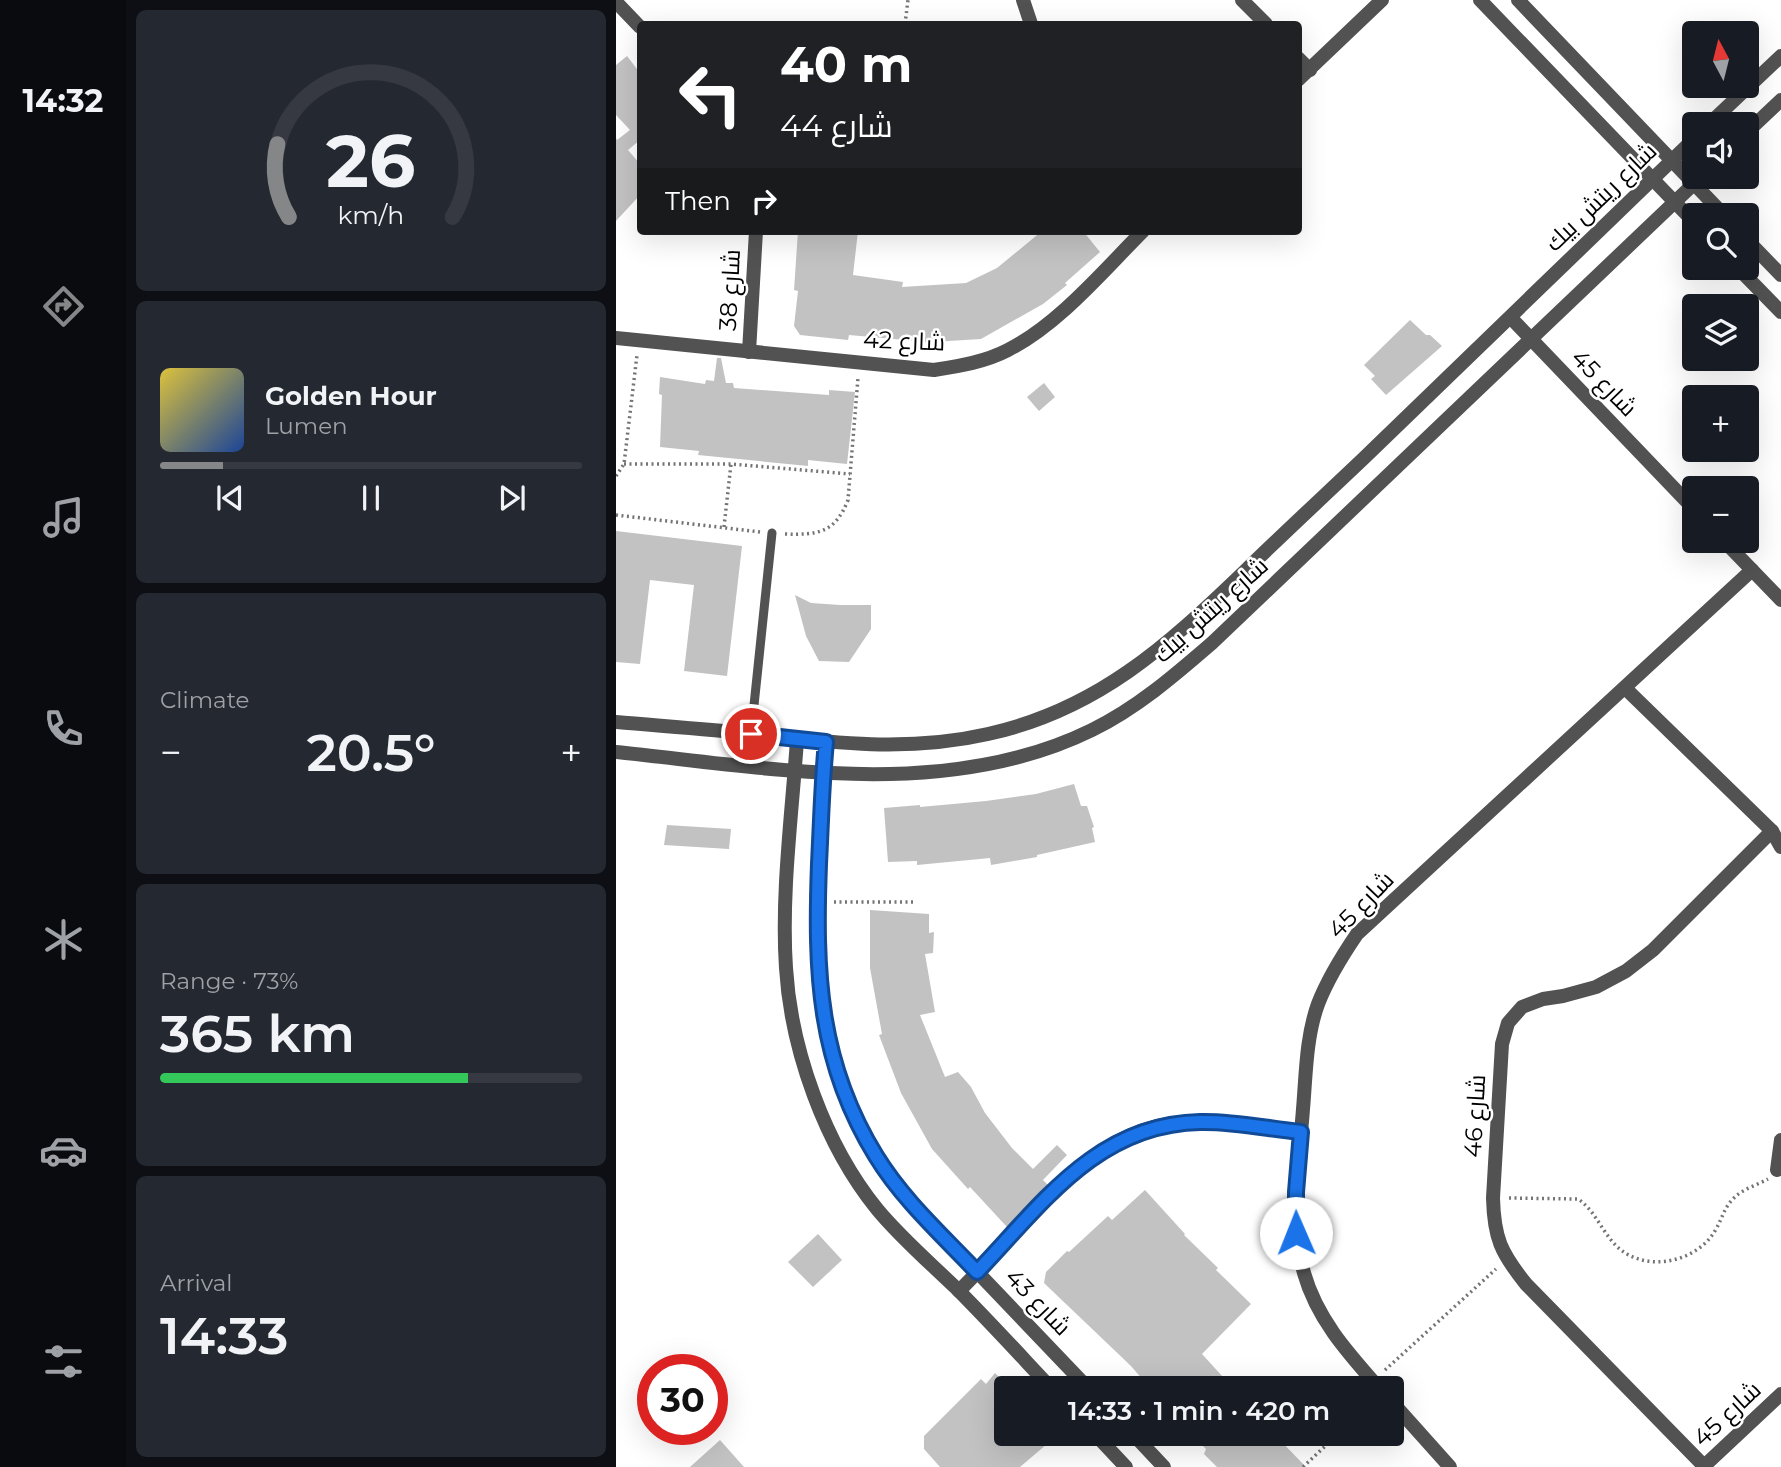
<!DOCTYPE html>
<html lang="en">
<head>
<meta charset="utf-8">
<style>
  body { margin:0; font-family:Montserrat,Cairo,sans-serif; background:#242831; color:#f1f3f6; height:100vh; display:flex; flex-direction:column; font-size:26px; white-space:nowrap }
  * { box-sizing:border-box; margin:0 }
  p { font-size:23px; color:#9ea1a6 }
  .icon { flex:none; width:38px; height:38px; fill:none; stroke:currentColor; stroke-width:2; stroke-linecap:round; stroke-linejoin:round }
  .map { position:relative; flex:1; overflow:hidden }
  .details { display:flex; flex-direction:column; gap:10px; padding:10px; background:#0d0f14; width:490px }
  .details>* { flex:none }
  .top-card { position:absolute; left:21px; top:21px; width:665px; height:214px; border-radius:7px; box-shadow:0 7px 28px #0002; background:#202124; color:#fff; overflow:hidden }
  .needle { width:46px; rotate:353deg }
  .controls { position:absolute; left:1066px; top:21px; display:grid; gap:14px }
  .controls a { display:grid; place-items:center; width:77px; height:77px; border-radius:7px; background:#171b24; box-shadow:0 7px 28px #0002; font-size:35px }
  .speed { position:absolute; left:21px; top:1354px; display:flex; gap:14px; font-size:35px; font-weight:700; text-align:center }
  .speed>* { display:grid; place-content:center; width:91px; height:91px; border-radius:50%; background:#171b24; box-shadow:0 7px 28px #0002; line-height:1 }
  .speed .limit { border:10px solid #d22; background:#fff; color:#111 }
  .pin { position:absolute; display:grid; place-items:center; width:60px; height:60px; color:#fff; margin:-30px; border:4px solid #fff; border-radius:50%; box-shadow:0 2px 7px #0007 }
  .me { position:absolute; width:77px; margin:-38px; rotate:359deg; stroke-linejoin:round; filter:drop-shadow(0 0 5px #0008) }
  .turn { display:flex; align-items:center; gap:24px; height:147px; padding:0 28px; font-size:32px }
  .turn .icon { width:91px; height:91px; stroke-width:2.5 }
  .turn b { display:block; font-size:49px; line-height:60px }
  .then { display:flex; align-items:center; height:66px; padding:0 28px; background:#0003; gap:14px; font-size:26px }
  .big { font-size:52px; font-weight:600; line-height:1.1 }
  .details .card { flex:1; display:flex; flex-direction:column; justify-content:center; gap:10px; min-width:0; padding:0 24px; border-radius:10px; background:#242831 }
  .details .dial { align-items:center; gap:0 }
  .dial svg { height:182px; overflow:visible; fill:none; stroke:#363941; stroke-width:7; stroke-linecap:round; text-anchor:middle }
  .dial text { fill:#f1f3f6; stroke:none }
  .song { display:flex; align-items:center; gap:21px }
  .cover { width:84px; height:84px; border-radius:10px; background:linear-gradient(135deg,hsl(50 70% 55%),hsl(220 70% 35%)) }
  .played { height:7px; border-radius:4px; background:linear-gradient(90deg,#858687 15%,#363941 15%) }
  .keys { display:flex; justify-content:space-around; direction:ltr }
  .heat { display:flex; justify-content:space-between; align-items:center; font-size:38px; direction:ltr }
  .charge { height:10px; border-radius:5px; background:linear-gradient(90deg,#34c759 73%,#363941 0) }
  .trip { position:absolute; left:378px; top:1376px; width:410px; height:70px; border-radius:7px; background:#171b24; box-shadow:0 7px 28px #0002; font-weight:600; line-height:70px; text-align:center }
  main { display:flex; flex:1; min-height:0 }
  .tab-bar { display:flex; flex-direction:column; width:126px; justify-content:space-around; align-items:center; background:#090b0e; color:#9ea1a6 }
  .tab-bar .icon { width:49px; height:49px }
  .tab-bar .selected { color:#858687 }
  .tab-bar b { font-size:32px; color:#f1f3f6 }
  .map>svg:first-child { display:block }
</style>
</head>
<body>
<main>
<nav class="tab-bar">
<b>14:32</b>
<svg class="icon selected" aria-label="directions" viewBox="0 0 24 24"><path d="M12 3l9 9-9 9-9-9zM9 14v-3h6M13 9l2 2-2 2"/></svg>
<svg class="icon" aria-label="music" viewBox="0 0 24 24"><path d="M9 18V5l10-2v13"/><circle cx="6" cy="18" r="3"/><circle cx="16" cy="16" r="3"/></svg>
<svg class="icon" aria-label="phone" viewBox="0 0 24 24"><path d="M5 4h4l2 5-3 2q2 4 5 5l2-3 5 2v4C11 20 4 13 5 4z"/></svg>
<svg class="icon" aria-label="climate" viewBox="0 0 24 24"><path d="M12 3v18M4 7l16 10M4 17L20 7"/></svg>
<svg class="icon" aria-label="car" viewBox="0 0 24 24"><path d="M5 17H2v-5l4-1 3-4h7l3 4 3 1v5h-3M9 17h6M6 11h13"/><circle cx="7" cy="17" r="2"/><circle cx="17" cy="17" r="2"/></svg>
<svg class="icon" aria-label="filters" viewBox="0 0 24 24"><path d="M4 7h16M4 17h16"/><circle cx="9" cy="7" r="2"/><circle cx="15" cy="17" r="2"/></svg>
</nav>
<section class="details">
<div class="card dial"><svg viewBox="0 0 100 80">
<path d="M14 69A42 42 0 1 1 86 69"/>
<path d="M14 69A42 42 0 0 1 9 37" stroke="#858687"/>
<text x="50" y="56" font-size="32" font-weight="700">26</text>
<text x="50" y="72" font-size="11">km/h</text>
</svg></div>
<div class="card">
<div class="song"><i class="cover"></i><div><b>Golden Hour</b><p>Lumen</p></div></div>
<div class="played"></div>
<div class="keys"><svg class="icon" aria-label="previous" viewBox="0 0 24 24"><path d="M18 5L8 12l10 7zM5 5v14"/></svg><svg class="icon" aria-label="pause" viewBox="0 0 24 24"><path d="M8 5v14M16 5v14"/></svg><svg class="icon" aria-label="next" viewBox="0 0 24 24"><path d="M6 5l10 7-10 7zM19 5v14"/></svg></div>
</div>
<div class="card"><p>Climate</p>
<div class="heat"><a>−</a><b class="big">20.5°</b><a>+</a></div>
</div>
<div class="card"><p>Range · 73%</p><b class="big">365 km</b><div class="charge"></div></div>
<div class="card"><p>Arrival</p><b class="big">14:33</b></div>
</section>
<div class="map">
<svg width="1165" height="1467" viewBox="0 0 1165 1467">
  <rect width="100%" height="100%" fill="#fff"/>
  <g fill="#c2c2c2">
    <path d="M 11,56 L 24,73 L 24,140 L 12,150 L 24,164 L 24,195 L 0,221 L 0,138 L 1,140 L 14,130 L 0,115 L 0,65 Z"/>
    <path d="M 182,231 L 242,231 L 237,275 L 287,282 L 286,287 L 350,283 L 381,268 L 426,231 L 467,231 L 484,252 L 449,283 L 451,285 L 427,304 L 365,339 L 300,343 L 300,341 L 233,335 L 232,340 L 184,335 L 178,326 L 182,291 L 178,290 Z"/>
    <path d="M 794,320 L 810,335 L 814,335 L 826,346 L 770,395 L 755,379 L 759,376 L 748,365 Z"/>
    <path d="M 101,358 L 105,358 L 110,383 L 117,383 L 118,388 L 213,395 L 213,390 L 239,392 L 231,464 L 192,460 L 192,466 L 82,455 L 83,451 L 44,447 L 46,395 L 43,394 L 44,377 L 89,384 L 90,380 L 98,381 Z"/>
    <path d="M 428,383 L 439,397 L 423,411 L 411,397 Z"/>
    <path d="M 0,531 L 126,546 L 111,676 L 68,671 L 78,585 L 34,580 L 24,664 L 0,662 Z"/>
    <path d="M 179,595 L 195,603 L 224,605 L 255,605 L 255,629 L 233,662 L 203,661 L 190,636 Z"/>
    <path d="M 458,784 L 465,806 L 471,806 L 478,827 L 476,828 L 479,842 L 421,855 L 421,857 L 375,865 L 374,858 L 301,865 L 301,861 L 272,862 L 268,808 L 304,805 L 304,807 L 370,801 L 420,794 Z"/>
    <path d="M 51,825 L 115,829 L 113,849 L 48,845 Z"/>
    <path d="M 254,910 L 313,914 L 313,933 L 318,932 L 317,953 L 309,954 L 319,1012 L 304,1015 L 329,1077 L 342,1072 L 355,1087 L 369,1113 L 396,1148 L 417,1169 L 441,1145 L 451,1155 L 427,1180 L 432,1185 L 391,1227 L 354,1187 L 352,1189 L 316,1149 L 285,1093 L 263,1035 L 266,1034 L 254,968 Z"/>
    <path d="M 529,1190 L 569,1234 L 568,1235 L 602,1268 L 600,1270 L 635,1304 L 586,1354 L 617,1388 L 534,1388 L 515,1366 L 428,1283 L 430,1272 L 451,1251 L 453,1252 L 492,1216 L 496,1220 Z"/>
    <path d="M 202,1234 L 226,1260 L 197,1287 L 172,1262 Z"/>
    <path d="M 379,1373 L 390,1384 L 390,1433 L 444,1433 L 404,1467 L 324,1467 L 308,1449 L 308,1436 L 365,1379 L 370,1384 Z"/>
    <path d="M 574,1433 L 657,1433 L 690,1467 L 601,1467 L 588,1454 L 590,1449 Z"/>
    <path d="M 104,1440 L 128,1467 L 74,1467 Z"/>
  </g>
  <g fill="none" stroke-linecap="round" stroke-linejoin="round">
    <g stroke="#747474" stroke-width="3.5" stroke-dasharray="2 3.5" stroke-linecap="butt">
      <path d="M 289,24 L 292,0"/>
      <path d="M 8,464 L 115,464 L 234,474"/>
      <path d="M 0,476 L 8,464 L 21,355"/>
      <path d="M 0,515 L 144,532"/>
      <path d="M 108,527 L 115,464"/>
      <path d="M 169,534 C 202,535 219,533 232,500 L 242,378"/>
      <path d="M 218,902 L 299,902"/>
      <path d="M 893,1198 L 962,1199 C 983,1213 988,1241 1011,1254 C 1040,1271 1084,1259 1100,1229 C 1107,1217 1108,1207 1119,1197 C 1127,1189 1141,1185 1152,1179"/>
      <path d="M 769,1370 L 880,1269"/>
      <path d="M 687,1467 L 723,1433"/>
    </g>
    <path stroke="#525252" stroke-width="9" d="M 135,734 L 156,533"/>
    <g stroke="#525252" stroke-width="14">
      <path d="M 407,0 L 415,24"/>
      <path d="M 626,0 L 650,24"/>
      <path d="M 864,0 L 1078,222"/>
      <path d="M 902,0 L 1108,215"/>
      <path d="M 0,2 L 24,27"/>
      <path d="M 682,58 L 694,70"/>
      <path d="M 682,80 L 766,0"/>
      <path d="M 1093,124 L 1165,56"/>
      <path d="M 1130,133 L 1165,100"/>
      <path d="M 1130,239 L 1165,275"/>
      <path d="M 1122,268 L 1165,312"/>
      <path d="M 895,318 L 1078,509"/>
      <path d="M 0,338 L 318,370 C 343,366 369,362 392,350 C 443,324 487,271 527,231"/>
      <path d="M 133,352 L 140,231"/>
      <path d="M 1108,541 L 1165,600"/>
      <path d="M 1009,688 L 1156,831 L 1165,847"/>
      <path d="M 0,722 C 46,726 92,729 137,734 C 216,743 294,752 372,734 C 481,710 551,646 629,571 C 668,533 708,496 748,458 C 858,352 967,245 1078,139"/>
      <path d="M 181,740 C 176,813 165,895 170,968 C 175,1050 209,1145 261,1209 C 284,1237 313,1262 340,1288 C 372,1320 403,1354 435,1388"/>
      <path d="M 210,742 C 206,780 205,817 204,855 C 200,932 198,1010 224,1083 C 238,1122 260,1157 284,1191 L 472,1388"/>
      <path d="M 0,752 C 155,768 330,802 476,730 C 521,708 559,675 596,643 L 1085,177"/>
      <path d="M 1161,1170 L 1165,1140"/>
      <path d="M 343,1291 C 367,1267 390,1242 413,1218 C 453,1176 492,1134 552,1124 C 596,1117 642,1128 685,1132"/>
      <path d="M 763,1388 C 732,1353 701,1319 688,1273 C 673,1219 683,1164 687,1109 C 690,1074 690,1037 702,1004 C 712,978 726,956 741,934 L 1136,570"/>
      <path d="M 775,1401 L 834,1467"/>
      <path d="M 478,1433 L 510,1467"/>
      <path d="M 516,1433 L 548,1467"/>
      <path d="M 1088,1466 L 910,1284 C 885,1253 878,1238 877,1198 L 886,1044 L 892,1023 L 906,1007 L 927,999 L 947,996 L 980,987 L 1010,971 L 1037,950 L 1156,831"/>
      <path d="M 1087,1467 L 1165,1394"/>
    </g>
  </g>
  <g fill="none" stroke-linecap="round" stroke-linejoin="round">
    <g stroke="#114b97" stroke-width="18">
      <path id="route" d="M 135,734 L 210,742 C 206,783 205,824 203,864 C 199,972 202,1062 260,1156 C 287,1200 326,1235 361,1272 C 426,1204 481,1124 584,1122 C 617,1121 653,1129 685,1132 L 680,1192 L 680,1233"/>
    </g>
    <use href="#route" stroke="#1a73e8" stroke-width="12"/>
  </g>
  <g text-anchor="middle" stroke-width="5" stroke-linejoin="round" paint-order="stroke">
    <g font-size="24" fill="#000" stroke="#fff">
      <text transform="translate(985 197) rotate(-44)" y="8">شارع ريتش بيك</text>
      <text transform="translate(114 290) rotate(-87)" y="8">شارع 38</text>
      <text transform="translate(288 341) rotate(2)" y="8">شارع 42</text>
      <text transform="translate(988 383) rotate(46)" y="8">شارع 45</text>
      <text transform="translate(595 610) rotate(-42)" y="8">شارع ريتش بيك</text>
      <text transform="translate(745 905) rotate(-46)" y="8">شارع 45</text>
      <text transform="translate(859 1116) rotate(-87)" y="8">شارع 46</text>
      <text transform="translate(422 1302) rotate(46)" y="8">شارع 43</text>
      <text transform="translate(1111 1414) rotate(-43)" y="8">شارع 45</text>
    </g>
  </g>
</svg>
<div class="controls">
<a><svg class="needle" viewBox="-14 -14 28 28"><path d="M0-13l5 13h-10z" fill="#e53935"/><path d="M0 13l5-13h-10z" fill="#9ea1a6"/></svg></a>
<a><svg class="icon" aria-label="sound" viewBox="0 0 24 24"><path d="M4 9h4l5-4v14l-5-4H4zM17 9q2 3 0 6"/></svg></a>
<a><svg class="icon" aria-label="search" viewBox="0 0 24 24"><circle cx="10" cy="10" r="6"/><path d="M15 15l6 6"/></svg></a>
<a><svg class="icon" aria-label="layers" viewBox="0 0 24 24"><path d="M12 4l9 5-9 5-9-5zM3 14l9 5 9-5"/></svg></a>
<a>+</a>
<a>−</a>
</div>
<div class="speed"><div class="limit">30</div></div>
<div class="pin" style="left:135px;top:734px;background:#d93025"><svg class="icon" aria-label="arrive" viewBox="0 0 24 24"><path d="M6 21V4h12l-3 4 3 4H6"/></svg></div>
<svg class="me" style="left:680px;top:1233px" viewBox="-20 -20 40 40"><circle r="19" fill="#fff"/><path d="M0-13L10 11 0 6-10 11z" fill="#1a73e8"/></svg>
<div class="trip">14:33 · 1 min · 420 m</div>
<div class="top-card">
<div class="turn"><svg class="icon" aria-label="left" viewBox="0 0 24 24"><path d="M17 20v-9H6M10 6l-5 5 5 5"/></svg><div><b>40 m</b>شارع 44</div></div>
<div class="then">Then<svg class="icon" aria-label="right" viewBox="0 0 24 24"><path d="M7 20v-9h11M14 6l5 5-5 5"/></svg></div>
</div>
</div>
</main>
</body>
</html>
